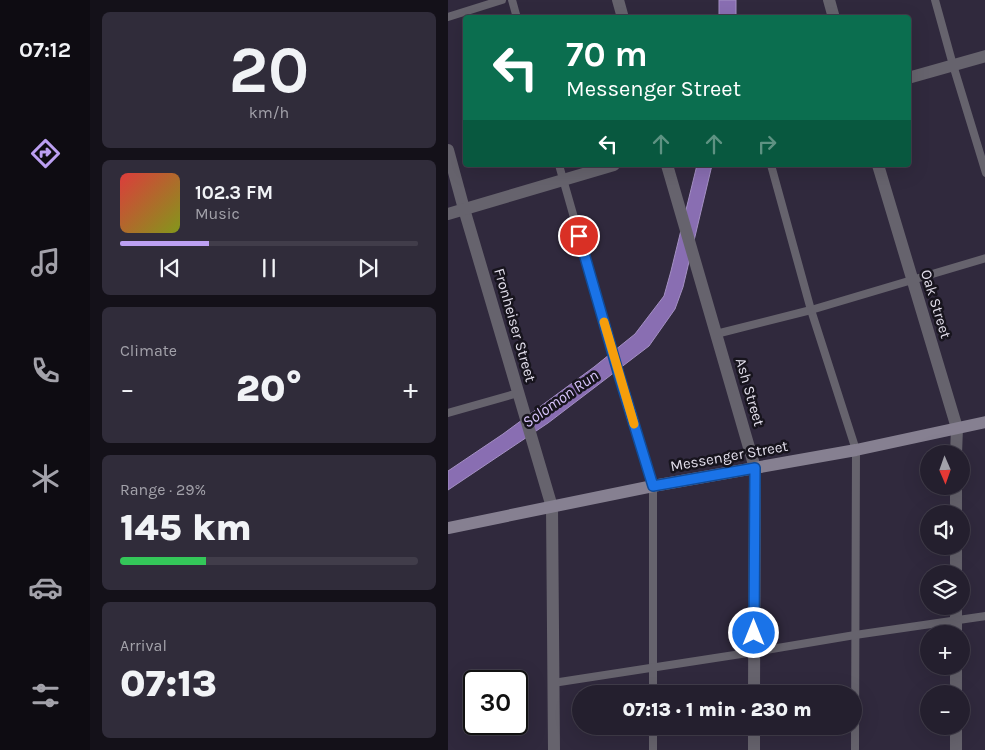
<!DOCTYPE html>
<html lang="en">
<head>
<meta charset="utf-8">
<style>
  body { margin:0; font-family:Karla,sans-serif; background:#302c3a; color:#f1f3f6; height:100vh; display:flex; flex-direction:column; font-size:19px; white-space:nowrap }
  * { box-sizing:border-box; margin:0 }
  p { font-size:16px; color:#a3a2aa }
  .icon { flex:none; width:28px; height:28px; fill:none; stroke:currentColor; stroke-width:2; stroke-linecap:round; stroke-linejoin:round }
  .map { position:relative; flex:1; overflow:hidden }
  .drawer { display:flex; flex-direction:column; gap:12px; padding:12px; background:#141119; width:358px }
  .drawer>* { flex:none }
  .hud { position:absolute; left:15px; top:15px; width:448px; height:152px; border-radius:5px; box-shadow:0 5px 20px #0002,0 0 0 1px #413d4a; background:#0b6e4f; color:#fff; overflow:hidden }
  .needle { width:32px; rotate:178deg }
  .controls { position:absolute; left:472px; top:445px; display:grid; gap:10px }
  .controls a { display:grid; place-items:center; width:50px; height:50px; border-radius:50%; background:#241f2e; box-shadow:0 5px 20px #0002,0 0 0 1px #413d4a; font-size:25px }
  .speed { position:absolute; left:15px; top:670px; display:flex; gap:10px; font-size:25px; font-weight:700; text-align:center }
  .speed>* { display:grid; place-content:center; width:65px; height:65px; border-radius:50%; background:#241f2e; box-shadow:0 5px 20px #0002,0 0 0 1px #413d4a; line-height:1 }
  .speed .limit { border:2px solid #111; border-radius:8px; background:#fff; color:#111 }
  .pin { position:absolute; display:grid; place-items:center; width:42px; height:42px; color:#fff; margin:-21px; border:2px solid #fff; border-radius:50%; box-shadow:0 1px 5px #0007 }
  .me { position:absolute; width:55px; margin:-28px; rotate:0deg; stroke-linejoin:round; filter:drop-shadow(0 0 4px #0008) }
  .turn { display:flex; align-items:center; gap:18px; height:105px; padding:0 20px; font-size:22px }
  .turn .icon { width:65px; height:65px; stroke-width:2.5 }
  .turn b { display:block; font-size:35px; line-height:42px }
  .lanes { display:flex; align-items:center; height:48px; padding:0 20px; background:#0003; justify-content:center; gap:25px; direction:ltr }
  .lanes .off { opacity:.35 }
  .big { font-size:38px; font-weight:800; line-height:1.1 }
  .drawer .tile { flex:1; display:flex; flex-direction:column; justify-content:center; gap:8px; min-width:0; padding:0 18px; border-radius:8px; background:#302c3a }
  .drawer .dial { align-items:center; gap:0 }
  .dial b { font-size:65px; line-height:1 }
  .song { display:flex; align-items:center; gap:15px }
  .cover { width:60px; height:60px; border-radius:8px; background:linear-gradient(135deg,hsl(0 70% 55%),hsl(70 70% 35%)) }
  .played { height:5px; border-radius:2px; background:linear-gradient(90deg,#bca0f2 30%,#413d4a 30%) }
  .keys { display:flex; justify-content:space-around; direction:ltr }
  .heat { display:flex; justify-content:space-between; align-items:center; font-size:28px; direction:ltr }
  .charge { height:8px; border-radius:4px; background:linear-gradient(90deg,#34c759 29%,#413d4a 0) }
  .trip { position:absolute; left:124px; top:685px; width:290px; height:50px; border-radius:25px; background:#241f2e; box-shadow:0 5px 20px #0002,0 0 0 1px #413d4a; font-weight:800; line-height:50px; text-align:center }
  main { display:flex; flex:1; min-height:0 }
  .tab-bar { display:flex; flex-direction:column; width:90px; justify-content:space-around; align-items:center; background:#0e0c12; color:#a3a2aa }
  .tab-bar .icon { width:35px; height:35px }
  .tab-bar .active { color:#bca0f2 }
  .tab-bar b { font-size:22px; color:#f1f3f6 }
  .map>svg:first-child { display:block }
</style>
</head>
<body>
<main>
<nav class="tab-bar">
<b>07:12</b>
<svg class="icon active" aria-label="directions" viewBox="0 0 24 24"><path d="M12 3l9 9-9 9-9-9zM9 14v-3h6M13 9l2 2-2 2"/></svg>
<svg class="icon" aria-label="music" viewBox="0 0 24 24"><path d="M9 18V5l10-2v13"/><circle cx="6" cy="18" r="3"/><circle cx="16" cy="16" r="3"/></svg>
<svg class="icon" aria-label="phone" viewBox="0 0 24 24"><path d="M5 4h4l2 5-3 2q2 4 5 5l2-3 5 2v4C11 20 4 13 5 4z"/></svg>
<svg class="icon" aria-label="climate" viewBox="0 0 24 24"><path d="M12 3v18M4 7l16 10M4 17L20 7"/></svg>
<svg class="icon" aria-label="car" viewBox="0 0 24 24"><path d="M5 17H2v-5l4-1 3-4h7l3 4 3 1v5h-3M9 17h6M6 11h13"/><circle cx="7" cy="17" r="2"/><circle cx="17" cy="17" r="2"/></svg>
<svg class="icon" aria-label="filters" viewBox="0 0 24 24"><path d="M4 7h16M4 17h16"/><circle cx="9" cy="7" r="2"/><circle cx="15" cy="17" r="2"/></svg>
</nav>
<section class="drawer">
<div class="tile dial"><b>20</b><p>km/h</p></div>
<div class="tile">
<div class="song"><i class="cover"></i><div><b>102.3 FM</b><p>Music</p></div></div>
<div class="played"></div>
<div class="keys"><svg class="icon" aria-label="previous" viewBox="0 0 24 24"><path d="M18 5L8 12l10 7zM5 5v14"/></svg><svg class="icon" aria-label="pause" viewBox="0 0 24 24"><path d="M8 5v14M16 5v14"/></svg><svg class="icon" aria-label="next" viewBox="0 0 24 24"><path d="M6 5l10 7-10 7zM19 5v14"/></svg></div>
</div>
<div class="tile"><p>Climate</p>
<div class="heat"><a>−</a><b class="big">20°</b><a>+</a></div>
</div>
<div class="tile"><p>Range · 29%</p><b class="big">145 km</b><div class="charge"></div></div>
<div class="tile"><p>Arrival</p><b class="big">07:13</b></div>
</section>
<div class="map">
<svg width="538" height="750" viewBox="0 0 538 750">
  <rect width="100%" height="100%" fill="#30293d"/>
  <g fill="#896eb2" stroke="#a490c3">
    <rect x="271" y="0" width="17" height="17"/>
    <path d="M 249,165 L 264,165 L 235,287 L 227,309 L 201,346 L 100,423 L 0,490 L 0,471 L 55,434 L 146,367 L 187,334 L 216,296 L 223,271 Z"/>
  </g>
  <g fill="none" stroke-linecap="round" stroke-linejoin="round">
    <g stroke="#66636d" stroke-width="8">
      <path d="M 64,0 L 69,18"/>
      <path d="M 487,0 L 505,65 L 538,173"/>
      <path d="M 0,17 L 54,0"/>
      <path d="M 111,165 L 171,375 L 205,486 L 205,694"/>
      <path d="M 323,165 L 363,310 L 408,450 L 407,750"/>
      <path d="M 268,334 L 363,310 L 538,258"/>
      <path d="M 0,413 L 70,393"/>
      <path d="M 105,683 L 306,652 L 407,635 L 538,616"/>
      <path d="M 205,726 L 205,750"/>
    </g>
    <g stroke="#66636d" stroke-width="12">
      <path d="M 170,0 L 175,18"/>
      <path d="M 381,0 L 386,18"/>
      <path d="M 460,78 L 538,56"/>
      <path d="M 0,150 L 16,209 L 104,507 L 106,750"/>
      <path d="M 219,165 L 307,468 L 306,694"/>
      <path d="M 430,165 L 509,428 L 508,454"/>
      <path d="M 0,214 L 166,165"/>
      <path d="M 508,514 L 508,486"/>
      <path d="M 508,574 L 508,546"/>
      <path d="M 508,606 L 508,634"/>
      <path d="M 508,666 L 508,694"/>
      <path d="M 306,726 L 306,750"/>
      <path d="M 508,726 L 508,750"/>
    </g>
    <path stroke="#868091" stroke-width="12" d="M 0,528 L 205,486 L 408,450 L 538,422"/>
  </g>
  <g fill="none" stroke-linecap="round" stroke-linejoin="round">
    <g stroke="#114b97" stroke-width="12">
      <path id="route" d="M 131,236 L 171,375 L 205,486 L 307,468 L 306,633"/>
    </g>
    <use href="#route" stroke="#1a73e8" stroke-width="9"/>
    <path stroke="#f59e0b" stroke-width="9" d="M 156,322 L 186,424"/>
  </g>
  <g text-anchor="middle" stroke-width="5" stroke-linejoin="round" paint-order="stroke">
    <g font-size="15" fill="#e2deeb" stroke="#17141d">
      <text transform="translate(488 304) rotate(73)" y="5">Oak Street</text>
      <text transform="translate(67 325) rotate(74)" y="5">Fronheiser Street</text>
      <text transform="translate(302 392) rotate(74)" y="5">Ash Street</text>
      <text transform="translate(281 456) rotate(-10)" y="5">Messenger Street</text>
    </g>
    <g font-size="16" font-style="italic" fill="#d8c4fc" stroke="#17141d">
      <text transform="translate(112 398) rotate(-35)" y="6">Solomon Run</text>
    </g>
  </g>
</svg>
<div class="controls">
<a><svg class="needle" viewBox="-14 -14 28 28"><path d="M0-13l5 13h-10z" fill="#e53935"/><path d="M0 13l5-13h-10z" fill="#a3a2aa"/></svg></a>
<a><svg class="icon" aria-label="sound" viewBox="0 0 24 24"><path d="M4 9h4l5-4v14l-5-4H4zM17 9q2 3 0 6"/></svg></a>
<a><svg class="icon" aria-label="layers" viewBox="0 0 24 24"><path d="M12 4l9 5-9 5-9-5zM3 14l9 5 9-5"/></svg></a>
<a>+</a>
<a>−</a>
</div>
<div class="speed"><div class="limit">30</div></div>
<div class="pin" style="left:131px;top:236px;background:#d93025"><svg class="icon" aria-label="arrive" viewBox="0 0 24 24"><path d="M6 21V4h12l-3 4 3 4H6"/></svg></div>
<svg class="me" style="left:306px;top:633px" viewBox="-20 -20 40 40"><circle r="17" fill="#1a73e8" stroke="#fff" stroke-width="3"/><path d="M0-11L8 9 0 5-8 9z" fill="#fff"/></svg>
<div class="trip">07:13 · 1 min · 230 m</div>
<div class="hud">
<div class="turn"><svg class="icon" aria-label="left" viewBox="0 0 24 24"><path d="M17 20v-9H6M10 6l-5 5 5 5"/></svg><div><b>70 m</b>Messenger Street</div></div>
<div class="lanes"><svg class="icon" aria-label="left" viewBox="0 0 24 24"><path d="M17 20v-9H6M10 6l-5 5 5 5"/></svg><svg class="icon off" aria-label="ahead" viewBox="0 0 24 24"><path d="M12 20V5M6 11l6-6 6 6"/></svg><svg class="icon off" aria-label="ahead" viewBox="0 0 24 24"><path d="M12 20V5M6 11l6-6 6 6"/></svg><svg class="icon off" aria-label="right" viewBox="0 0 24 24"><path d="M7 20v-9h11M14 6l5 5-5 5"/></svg></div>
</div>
</div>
</main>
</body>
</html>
